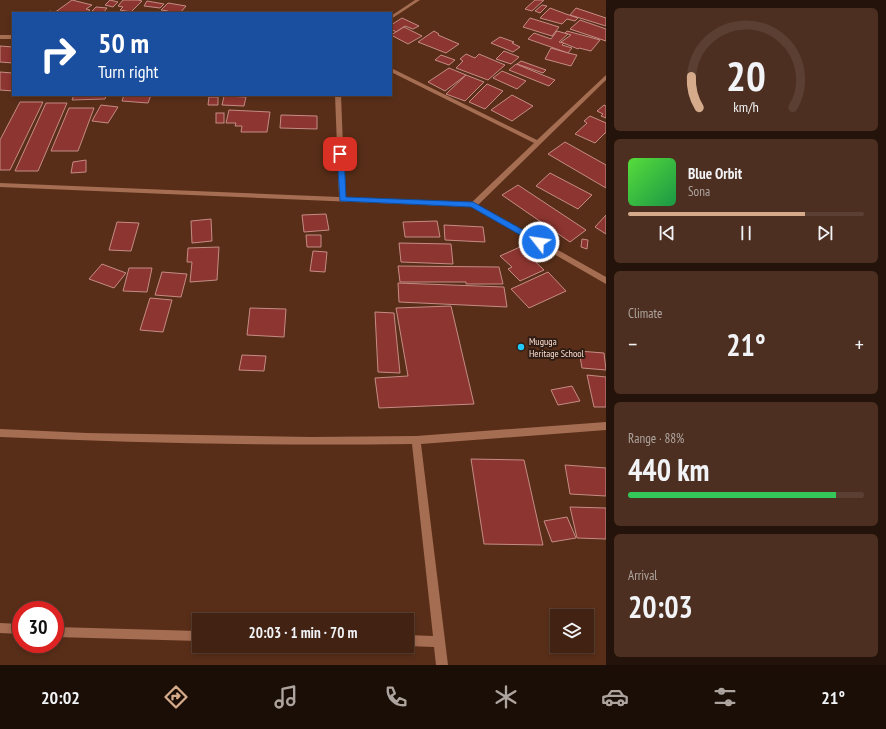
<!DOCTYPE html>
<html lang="en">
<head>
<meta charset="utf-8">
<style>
  body { margin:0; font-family:"PT Sans Narrow",sans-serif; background:#4c2f20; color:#f1f3f6; height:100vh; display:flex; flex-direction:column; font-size:15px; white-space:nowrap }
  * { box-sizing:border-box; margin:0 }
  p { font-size:13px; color:#aea49f }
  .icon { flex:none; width:22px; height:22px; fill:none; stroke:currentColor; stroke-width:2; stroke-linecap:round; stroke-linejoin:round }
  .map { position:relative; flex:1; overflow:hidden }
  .details { display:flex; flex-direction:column; gap:8px; padding:8px; background:#24130a; width:280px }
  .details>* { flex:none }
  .banner { position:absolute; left:12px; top:12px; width:380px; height:84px; border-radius:0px; box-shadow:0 2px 6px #0003,0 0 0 1px #5a3f32; background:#1a4fa0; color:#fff; overflow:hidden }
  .tools { position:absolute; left:550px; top:609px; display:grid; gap:8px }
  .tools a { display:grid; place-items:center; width:44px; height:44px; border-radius:0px; background:#422212; box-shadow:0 2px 6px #0003,0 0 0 1px #5a3f32; font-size:20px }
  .speed { position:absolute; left:12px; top:601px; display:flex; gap:8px; font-size:20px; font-weight:700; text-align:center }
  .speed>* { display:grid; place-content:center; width:52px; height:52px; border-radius:50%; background:#422212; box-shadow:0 2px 6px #0003,0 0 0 1px #5a3f32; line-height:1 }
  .speed .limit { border:6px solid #d22; background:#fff; color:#111 }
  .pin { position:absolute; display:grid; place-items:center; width:34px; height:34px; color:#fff; margin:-17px; border-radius:8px; box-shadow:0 2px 6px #0006 }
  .me { position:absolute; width:44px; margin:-22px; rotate:300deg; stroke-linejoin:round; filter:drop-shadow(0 0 3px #0008) }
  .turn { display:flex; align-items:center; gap:14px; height:84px; padding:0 20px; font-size:18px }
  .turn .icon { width:52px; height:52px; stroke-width:2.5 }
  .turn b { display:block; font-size:28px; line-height:34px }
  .big { font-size:30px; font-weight:600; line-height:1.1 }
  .details .card { flex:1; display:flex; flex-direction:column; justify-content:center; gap:6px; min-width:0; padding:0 14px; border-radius:6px; background:#4c2f20 }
  .details .dial { align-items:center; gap:0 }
  .dial svg { height:104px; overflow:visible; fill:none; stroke:#5a3f32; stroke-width:7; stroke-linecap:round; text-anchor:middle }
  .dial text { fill:#f1f3f6; stroke:none }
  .song { display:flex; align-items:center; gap:12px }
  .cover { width:48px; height:48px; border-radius:6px; background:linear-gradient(135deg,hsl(110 70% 55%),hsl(140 70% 35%)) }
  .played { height:4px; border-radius:2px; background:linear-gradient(90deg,#d6ab8b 75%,#5a3f32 75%) }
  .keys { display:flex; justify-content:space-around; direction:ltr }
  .heat { display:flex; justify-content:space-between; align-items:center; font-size:22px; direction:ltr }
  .charge { height:6px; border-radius:3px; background:linear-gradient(90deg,#34c759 88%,#5a3f32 0) }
  .trip { position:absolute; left:192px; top:613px; width:222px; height:40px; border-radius:0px; background:#422212; box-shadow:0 2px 6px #0003,0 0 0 1px #5a3f32; font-weight:600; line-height:40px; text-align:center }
  .dock { display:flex; height:64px; justify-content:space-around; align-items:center; background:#1a0e07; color:#aea49f }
  .dock .icon { width:28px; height:28px }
  .dock .current { color:#d6ab8b }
  .dock b { font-size:18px; color:#f1f3f6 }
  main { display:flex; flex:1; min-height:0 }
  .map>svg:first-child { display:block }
</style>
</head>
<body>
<main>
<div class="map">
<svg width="606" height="665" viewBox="0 0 606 665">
  <rect width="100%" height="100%" fill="#582e18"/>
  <g fill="#8d3530" stroke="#c58c85">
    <path d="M 72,0 L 92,5 L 86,9 L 90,10 L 86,13 L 47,13 L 50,11 L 54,13 Z"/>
    <path d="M 110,0 L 118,2 L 113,7 L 105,5 Z"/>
    <path d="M 123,0 L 138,0 L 142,1 L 131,12 L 120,10 L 123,7 L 118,6 Z"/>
    <path d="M 535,0 L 544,0 L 532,11 L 525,9 Z"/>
    <path d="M 147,1 L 164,4 L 160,8 L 144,6 Z"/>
    <path d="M 168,3 L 186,6 L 180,13 L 166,13 L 168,11 L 161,10 Z"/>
    <path d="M 542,5 L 547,6 L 540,13 L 535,11 Z"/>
    <path d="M 96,7 L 107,8 L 103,13 L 92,11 Z"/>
    <path d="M 550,8 L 566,14 L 578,18 L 575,21 L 567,19 L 562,24 L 540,18 Z"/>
    <path d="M 576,8 L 606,18 L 606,26 L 570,15 Z"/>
    <path d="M 402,18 L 419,26 L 413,29 L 405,26 L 396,32 L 391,29 L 391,25 Z"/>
    <path d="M 530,18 L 559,27 L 552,36 L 523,27 Z"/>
    <path d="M 580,20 L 606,29 L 606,41 L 570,29 Z"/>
    <path d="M 404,27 L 422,36 L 408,44 L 391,35 Z"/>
    <path d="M 434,31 L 439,34 L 438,35 L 459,44 L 446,53 L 418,42 Z"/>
    <path d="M 557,31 L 568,34 L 559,42 L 564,43 L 562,45 L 572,48 L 568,53 L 528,39 L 534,33 L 551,39 Z"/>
    <path d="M 567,31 L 600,40 L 591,51 L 579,48 L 578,49 L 561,42 L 571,35 L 565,33 Z"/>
    <path d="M 500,37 L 514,42 L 512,43 L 520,47 L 513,52 L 491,43 Z"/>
    <path d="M 0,46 L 13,47 L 13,63 L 0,62 Z"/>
    <path d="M 551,48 L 568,53 L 577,55 L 571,66 L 545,59 Z"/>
    <path d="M 504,51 L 519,57 L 511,64 L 496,59 Z"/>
    <path d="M 466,54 L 475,58 L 479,54 L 505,65 L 488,80 L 456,68 L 463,61 L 460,59 Z"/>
    <path d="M 441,55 L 455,60 L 449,65 L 435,60 Z"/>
    <path d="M 521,61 L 546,70 L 543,73 L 517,64 Z"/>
    <path d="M 516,64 L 555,80 L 549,86 L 509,70 Z"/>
    <path d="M 449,68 L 466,75 L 445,91 L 428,82 Z"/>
    <path d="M 502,71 L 526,81 L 517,89 L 493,78 Z"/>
    <path d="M 0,72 L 13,73 L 13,91 L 0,90 Z"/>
    <path d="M 466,75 L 484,82 L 465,101 L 446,94 Z"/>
    <path d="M 487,84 L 503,91 L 485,109 L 469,102 Z"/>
    <path d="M 74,95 L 106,95 L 105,99 L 72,100 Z"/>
    <path d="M 124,95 L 151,95 L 148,103 L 122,101 Z"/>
    <path d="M 512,95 L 533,106 L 512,121 L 491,110 Z"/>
    <path d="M 224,96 L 246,97 L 244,106 L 222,105 Z"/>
    <path d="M 209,97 L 218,97 L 218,105 L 208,105 Z"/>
    <path d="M 20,102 L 43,102 L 10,170 L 0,170 L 0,140 Z"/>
    <path d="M 46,103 L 67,103 L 38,171 L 15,171 Z"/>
    <path d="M 101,105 L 118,107 L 108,123 L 92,121 Z"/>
    <path d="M 604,105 L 606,106 L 606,118 L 601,116 L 603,114 L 597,111 Z"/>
    <path d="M 69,108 L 94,108 L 78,151 L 51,151 Z"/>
    <path d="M 229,110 L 270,112 L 267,132 L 241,132 L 242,126 L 235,126 L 236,123 L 226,123 Z"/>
    <rect x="216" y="113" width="8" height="10"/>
    <path d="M 281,115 L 317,116 L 317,129 L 280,128 Z"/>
    <path d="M 590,116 L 606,123 L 606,133 L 605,133 L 595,143 L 575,134 L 587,123 L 584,121 Z"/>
    <path d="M 565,142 L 606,165 L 606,188 L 548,154 Z"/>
    <path d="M 86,160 L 86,172 L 71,173 L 73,162 Z"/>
    <path d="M 550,173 L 592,195 L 578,209 L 536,186 Z"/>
    <path d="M 518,185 L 586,230 L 570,242 L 502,195 Z"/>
    <path d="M 326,214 L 329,230 L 304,232 L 302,215 Z"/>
    <path d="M 606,215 L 606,234 L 595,227 Z"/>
    <path d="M 211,219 L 212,241 L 192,243 L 191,221 Z"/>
    <path d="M 437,221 L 440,237 L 405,237 L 403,222 Z"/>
    <path d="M 117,222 L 139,223 L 131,251 L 109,250 Z"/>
    <path d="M 444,225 L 483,227 L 485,242 L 445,240 Z"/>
    <path d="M 306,235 L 321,235 L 321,247 L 307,247 Z"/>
    <path d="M 582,239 L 588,240 L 587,249 L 581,247 Z"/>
    <path d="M 399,243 L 451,244 L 453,264 L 401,262 Z"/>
    <path d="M 219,247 L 217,280 L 190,282 L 192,262 L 187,262 L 188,248 Z"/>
    <path d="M 520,247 L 544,270 L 520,281 L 508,269 L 512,267 L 500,256 Z"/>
    <path d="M 313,251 L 327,252 L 325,272 L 310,271 Z"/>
    <path d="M 102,264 L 126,273 L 114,288 L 89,279 Z"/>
    <path d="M 398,266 L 499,267 L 503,284 L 466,284 L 466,282 L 400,282 Z"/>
    <path d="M 129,268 L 152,268 L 147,292 L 123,291 Z"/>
    <path d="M 162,272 L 187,274 L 181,297 L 155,295 Z"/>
    <path d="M 548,272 L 566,291 L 529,308 L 511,289 Z"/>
    <path d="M 398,283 L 504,287 L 507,307 L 399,302 Z"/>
    <path d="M 150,298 L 172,300 L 163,332 L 140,330 Z"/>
    <path d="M 451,306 L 474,404 L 379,408 L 375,378 L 408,376 L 396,308 Z"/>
    <path d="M 250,308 L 286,309 L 284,337 L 247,335 Z"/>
    <path d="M 375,312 L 394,313 L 400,373 L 378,372 Z"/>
    <path d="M 579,351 L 604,353 L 606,370 L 582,368 Z"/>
    <path d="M 242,355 L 266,356 L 264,371 L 239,370 Z"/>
    <path d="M 587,375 L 606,377 L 606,407 L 594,407 Z"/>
    <path d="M 572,386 L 580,401 L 558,405 L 551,390 Z"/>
    <path d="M 471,459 L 524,460 L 543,545 L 484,544 Z"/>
    <path d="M 565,465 L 606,468 L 606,496 L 570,494 Z"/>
    <path d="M 570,507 L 606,508 L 606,539 L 577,538 Z"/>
    <path d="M 567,517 L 576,538 L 552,542 L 544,521 Z"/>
  </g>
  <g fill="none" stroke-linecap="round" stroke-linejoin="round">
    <g fill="#a56d52" fill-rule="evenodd">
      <path d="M 415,0 L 420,0 L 391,19 L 391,16 Z"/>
      <rect x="0" y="35" width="13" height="4"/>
      <path d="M 391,68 L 537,140 L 606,75 L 606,80 L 478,205 L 606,277 L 606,284 L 472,207 L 0,187 L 0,183 L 339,197 L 335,95 L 341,95 L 345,197 L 471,203 L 534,143 L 391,72 Z"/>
      <path d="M 606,422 L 606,430 L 421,444 L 448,665 L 436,665 L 434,647 L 406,646 L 407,646 L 407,635 L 433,636 L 412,444 C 275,446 137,443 0,437 L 0,429 L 87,433 L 311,437 L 416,436 Z"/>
      <path d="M 0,623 L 21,624 L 21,634 L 0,633 Z"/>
      <path d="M 55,627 L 199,631 L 199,641 L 55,637 Z"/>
    </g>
  </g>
  <path fill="#1a73e8" stroke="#114b97" d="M 340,152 L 344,154 L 346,197 L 473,202 L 541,240 L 543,242 L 541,244 L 536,244 L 471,207 L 340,201 L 337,154 Z"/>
  <circle fill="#22c9fd" stroke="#301c13" stroke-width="1.5" cx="521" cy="347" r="4"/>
  <g text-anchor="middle" stroke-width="4" stroke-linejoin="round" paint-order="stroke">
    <g font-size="10" fill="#faded1" stroke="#301c13" text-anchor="start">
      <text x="529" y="345">Muguga<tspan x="529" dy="12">Heritage School</tspan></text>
    </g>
  </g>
</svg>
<div class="tools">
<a><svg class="icon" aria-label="layers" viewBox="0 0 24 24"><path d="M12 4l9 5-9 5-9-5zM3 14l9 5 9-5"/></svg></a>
</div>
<div class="speed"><div class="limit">30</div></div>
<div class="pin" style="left:340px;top:154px;background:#d93025"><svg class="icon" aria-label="arrive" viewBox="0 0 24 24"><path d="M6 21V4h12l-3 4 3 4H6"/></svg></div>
<svg class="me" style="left:539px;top:242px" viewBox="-20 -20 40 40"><circle r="17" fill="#1a73e8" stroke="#fff" stroke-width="3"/><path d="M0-11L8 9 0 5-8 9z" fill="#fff"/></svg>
<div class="trip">20:03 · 1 min · 70 m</div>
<div class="banner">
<div class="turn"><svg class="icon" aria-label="right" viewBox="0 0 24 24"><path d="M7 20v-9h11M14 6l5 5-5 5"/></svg><div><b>50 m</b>Turn right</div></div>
</div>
</div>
<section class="details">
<div class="card dial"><svg viewBox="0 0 100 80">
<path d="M14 69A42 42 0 1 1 86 69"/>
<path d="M14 69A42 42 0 0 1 8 45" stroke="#d6ab8b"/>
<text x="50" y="56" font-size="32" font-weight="700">20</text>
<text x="50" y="72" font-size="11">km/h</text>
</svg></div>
<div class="card">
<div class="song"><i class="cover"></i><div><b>Blue Orbit</b><p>Sona</p></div></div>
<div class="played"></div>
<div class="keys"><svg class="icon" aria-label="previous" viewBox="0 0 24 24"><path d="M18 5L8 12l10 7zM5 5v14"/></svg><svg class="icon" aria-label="pause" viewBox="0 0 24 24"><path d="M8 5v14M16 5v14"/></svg><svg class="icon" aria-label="next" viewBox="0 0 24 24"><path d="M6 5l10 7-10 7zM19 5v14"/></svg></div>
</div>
<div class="card"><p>Climate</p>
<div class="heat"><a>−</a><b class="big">21°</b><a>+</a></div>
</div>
<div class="card"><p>Range · 88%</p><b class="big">440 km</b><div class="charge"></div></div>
<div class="card"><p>Arrival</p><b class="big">20:03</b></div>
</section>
</main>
<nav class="dock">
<b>20:02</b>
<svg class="icon current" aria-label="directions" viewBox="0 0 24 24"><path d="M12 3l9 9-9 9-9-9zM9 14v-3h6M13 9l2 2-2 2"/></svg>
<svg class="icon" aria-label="music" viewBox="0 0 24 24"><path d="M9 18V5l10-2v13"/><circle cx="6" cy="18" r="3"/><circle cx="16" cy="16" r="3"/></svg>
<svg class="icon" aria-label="phone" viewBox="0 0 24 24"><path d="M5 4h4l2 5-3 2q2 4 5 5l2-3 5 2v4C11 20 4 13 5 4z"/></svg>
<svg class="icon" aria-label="climate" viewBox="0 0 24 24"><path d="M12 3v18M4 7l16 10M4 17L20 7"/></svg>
<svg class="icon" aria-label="car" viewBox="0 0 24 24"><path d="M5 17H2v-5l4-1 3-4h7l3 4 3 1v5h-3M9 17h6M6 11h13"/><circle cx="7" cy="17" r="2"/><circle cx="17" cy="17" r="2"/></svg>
<svg class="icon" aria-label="filters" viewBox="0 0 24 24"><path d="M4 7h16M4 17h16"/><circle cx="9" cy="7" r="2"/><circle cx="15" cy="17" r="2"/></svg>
<b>21°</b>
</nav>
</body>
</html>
